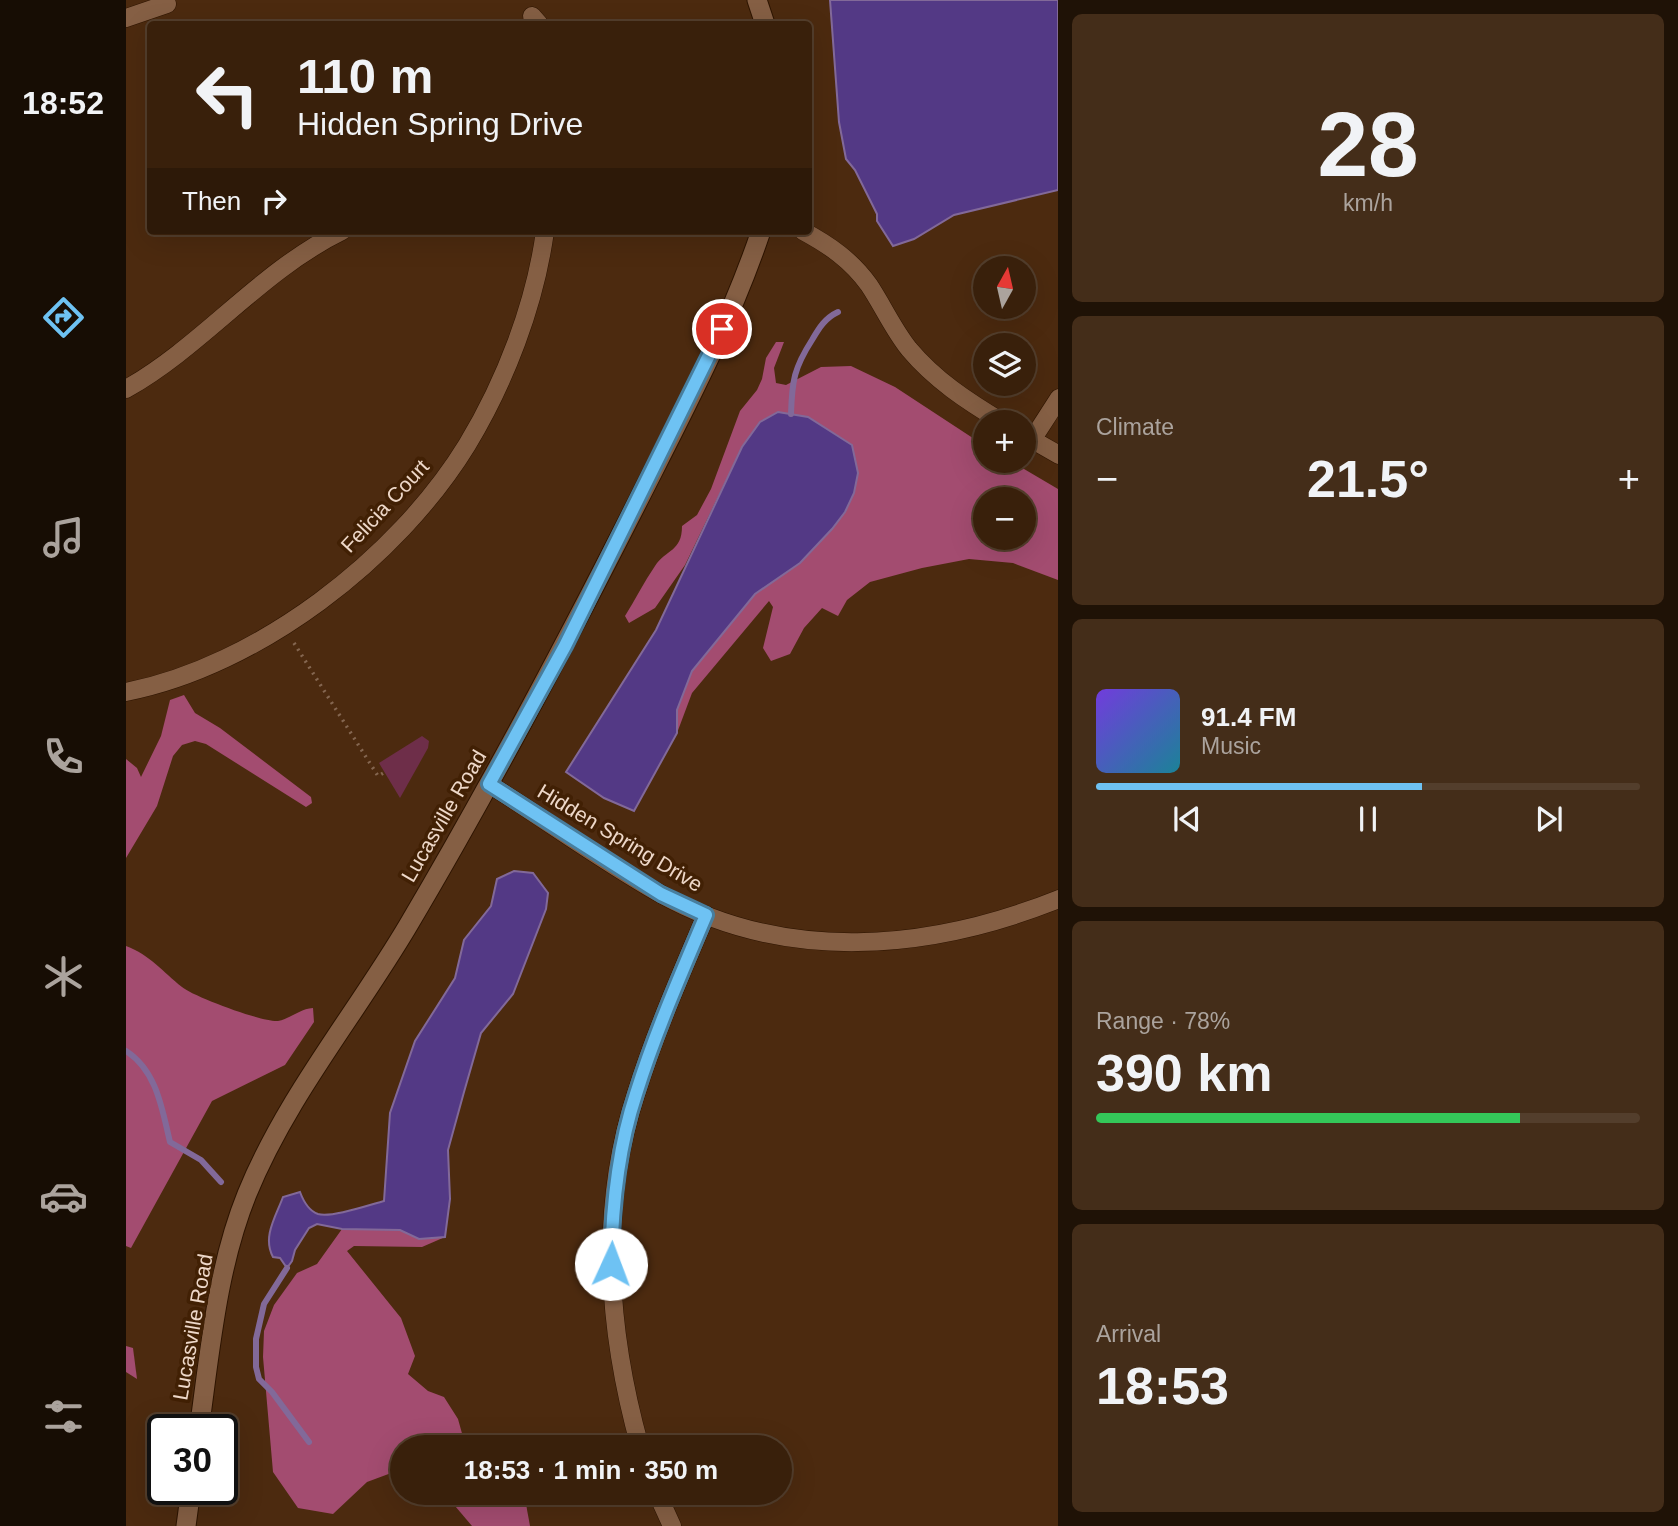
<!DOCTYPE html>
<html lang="en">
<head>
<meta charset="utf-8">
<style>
  body { margin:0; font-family:Helvetica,sans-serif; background:#442d19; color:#f1f3f6; height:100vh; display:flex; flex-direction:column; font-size:26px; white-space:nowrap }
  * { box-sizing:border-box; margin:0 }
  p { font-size:23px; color:#aba39d }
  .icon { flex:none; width:38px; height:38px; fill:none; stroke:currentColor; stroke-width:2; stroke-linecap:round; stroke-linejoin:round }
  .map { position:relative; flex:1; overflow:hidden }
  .sheet { display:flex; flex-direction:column; gap:14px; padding:14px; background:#1f1206; width:620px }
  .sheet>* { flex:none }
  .hud { position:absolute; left:21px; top:21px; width:665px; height:214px; border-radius:7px; box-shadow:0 7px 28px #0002,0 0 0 2px #533e2c; background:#39200b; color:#f1f3f6; overflow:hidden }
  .needle { width:46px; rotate:8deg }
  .tools { position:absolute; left:847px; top:256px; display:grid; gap:14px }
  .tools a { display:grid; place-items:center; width:63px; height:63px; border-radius:50%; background:#39200b; box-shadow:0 7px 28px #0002,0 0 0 2px #533e2c; font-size:35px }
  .speed { position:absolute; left:21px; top:1414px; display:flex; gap:14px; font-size:35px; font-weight:700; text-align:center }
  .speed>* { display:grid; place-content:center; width:91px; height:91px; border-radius:50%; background:#39200b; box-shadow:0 7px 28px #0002,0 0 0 2px #533e2c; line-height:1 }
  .speed .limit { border:4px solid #111; border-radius:10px; background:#fff; color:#111 }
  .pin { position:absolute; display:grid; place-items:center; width:60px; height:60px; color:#fff; margin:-30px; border:4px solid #fff; border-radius:50%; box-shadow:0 2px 7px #0007 }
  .me { position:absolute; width:77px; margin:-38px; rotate:2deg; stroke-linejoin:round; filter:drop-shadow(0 0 5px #0008) }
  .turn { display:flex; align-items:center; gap:24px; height:147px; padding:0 35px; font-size:32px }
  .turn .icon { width:91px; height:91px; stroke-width:2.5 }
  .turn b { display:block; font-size:49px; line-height:60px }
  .then { display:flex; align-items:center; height:66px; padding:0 35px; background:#0003; gap:14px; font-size:26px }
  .big { font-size:52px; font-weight:600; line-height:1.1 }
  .sheet .tile { flex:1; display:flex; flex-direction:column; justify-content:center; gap:10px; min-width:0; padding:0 24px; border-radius:10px; background:#442d19 }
  .sheet .dial { align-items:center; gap:0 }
  .dial b { font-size:91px; line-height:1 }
  .song { display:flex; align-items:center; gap:21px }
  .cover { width:84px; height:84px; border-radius:10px; background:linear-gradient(135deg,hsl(260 70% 55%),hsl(190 70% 35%)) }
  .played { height:7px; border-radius:4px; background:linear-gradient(90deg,#6ec2f3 60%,#533e2c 60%) }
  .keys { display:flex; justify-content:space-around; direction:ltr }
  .heat { display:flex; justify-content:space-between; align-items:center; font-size:38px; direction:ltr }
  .charge { height:10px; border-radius:5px; background:linear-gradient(90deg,#34c759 78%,#533e2c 0) }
  .trip { position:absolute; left:264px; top:1435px; width:402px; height:70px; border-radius:35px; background:#39200b; box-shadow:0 7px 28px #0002,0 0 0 2px #533e2c; font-weight:600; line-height:70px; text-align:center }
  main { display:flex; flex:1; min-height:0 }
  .dock { display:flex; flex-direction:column; width:126px; justify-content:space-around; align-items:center; background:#170d04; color:#aba39d }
  .dock .icon { width:49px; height:49px }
  .dock .selected { color:#6ec2f3 }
  .dock b { font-size:32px; color:#f1f3f6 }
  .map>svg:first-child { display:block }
</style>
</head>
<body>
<main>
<nav class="dock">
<b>18:52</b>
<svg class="icon selected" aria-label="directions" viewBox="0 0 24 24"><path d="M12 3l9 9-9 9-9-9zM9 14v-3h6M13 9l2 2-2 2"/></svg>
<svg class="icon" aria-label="music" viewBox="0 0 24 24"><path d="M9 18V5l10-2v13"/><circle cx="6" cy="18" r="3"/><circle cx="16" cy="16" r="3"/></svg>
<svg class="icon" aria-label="phone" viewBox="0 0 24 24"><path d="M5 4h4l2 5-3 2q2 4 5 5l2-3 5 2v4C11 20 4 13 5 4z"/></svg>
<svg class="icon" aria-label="climate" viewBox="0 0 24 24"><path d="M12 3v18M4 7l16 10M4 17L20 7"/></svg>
<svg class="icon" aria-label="car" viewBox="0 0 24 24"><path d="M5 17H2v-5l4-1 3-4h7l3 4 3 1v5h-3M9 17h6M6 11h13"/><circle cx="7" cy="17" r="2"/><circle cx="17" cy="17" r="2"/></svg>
<svg class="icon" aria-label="filters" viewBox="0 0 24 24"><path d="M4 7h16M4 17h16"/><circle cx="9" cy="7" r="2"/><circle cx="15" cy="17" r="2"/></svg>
</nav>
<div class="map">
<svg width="933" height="1526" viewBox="0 0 933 1526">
  <rect width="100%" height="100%" fill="#4c2a0f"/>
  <path fill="#6e2e49" d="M 296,736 L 303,741 L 302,748 L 274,798 L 253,763 Z"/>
  <g fill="#a34c70" fill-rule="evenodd">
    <path d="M 650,342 L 658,342 L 648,368 L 650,383 L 660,385 L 695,367 L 725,366 L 769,387 L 859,446 L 859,460 L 883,460 L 932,489 L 932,580 L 887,563 L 843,559 L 796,568 L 744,582 L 721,600 L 712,616 L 696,608 L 678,628 L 664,654 L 645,661 L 637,648 L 647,607 L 643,601 L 566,693 L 551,733 L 551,710 L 566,671 L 629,594 L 674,563 L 706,529 L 719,512 L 726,445 L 682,417 L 616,447 L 559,565 L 529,608 L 503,623 L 499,616 C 509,600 518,582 529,566 C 540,549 556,552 556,526 L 571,515 L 585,489 L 614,411 L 631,390 L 636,379 L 640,358 ZM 859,499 L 898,499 L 898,537 L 859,537 Z"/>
    <path d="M 58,695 L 69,713 L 94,728 L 185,797 L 186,803 L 180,807 L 80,744 L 69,741 L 56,745 L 47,756 L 31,806 L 0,858 L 0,759 L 11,768 L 15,777 L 35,736 L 44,700 Z"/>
    <path d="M 0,946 C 24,955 37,972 56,987 C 66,996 138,1023 152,1021 C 164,1019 173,1009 187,1008 L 188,1022 L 159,1065 L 86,1101 L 5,1248 L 0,1246 Z"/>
    <path d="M 216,1229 L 274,1230 L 293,1239 L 319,1237 L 296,1247 L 228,1246 L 221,1251 L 275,1318 L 289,1356 L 282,1374 L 302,1391 L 318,1397 L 332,1419 L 337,1437 L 349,1447 L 276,1447 L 276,1469 L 241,1482 L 207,1514 L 172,1508 L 147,1472 L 137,1357 L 138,1331 L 148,1305 L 171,1273 L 191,1264 Z"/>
    <path d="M 0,1346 L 7,1348 L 11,1379 L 0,1372 Z"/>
    <path d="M 318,1493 L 398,1493 L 404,1526 L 346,1526 Z"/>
  </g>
  <g fill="#533985" stroke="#826999" stroke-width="2">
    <path d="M 704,0 L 932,0 L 932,190 L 828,215 L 788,239 L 767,246 L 751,221 L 751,214 L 729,170 L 720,159 L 713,122 Z"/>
    <path d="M 652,412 L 682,417 L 726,445 L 732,473 L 728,493 L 719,512 L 706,529 L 674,563 L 629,594 L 566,671 L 551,710 L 551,733 L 508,811 L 478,798 L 440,772 L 530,630 L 616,447 L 634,422 Z"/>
    <path d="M 388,871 L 407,873 L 422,893 L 420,909 L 387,994 L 355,1033 L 338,1092 L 322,1150 L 324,1199 L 319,1237 L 293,1239 L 274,1230 L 216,1229 L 191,1224 L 183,1228 L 169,1250 L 166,1261 L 161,1268 L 154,1258 L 147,1257 C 136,1237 150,1216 157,1197 L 174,1192 C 177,1200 183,1211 192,1214 C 205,1218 243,1205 258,1201 L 264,1113 L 289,1041 L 329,978 L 338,940 L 365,906 L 371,879 Z"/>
  </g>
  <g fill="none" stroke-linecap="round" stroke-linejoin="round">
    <g stroke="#826999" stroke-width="6">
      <path d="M 665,414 C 666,381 668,368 686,340 C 693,328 699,318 712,312"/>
      <path d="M 0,1051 C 31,1071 36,1109 44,1142 L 75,1160 L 95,1182"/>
      <path d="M 161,1268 L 138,1304 L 130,1339 L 130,1367 L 133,1379 L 146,1392 L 183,1442"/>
    </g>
    <g stroke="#2d1401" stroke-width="19">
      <g id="minor">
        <path d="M 406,16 L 413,24"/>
        <path d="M 0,18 L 41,4"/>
        <path d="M 677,231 C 703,245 725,260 743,285 C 757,306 767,329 783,349 C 809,380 841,401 876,422"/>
        <path d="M 0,389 C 78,345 134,271 216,231"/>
        <path d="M 898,435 L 933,455"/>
        <path d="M 906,440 L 933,398"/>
        <path d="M 0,692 C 132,666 271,559 341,445 C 379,382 409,305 419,231"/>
        <path d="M 363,784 C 420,820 475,860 533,893 C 659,964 803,951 933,899"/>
        <path d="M 514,1447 C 482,1332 472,1210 510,1094 C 529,1033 555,974 580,915"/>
        <path d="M 531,1493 L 546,1526"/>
      </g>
    </g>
    <g stroke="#2d1401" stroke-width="21">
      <g id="tertiary">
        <path d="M 631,0 L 639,24"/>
        <path d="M 73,1430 C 84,1351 91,1268 121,1194 C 161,1096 230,1014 283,924 C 364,787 438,647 510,505 C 555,416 603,326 635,231"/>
        <path d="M 60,1526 L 65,1489"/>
      </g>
    </g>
    <path stroke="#846650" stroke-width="3.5" stroke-dasharray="2 5" stroke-linecap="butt" d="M 168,643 L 252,776 L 259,772"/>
    <use href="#minor" stroke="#855f44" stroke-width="18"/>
    <use href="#tertiary" stroke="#855f44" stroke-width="19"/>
  </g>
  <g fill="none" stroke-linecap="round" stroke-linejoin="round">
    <g stroke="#487e9e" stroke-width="18">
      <path id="route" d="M 485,1264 C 486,1207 492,1148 510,1094 C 529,1033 555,974 580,915 L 535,894 L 363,784 L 439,646 L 596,329"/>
    </g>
    <use href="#route" stroke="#6ec2f3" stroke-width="12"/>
  </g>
  <g text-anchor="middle" stroke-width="7" stroke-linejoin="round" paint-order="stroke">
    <g font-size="21" fill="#eed8c9" stroke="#412004">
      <text transform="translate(259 506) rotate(-47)" y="7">Felicia Court</text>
      <text transform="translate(318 816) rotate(-60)" y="7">Lucasville Road</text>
      <text transform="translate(494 838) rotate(31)" y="7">Hidden Spring Drive</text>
      <text transform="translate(67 1327) rotate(-80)" y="7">Lucasville Road</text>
    </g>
  </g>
</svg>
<div class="tools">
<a><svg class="needle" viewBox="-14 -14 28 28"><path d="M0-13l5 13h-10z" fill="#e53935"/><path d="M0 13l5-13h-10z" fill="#aba39d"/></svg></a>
<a><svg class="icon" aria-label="layers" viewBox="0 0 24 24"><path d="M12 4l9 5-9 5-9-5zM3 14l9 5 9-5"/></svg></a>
<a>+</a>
<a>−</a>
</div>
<div class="speed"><div class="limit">30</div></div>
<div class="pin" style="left:596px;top:329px;background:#d93025"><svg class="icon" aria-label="arrive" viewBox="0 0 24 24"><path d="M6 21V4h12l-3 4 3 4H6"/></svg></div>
<svg class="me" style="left:485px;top:1264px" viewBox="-20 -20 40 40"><circle r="19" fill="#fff"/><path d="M0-13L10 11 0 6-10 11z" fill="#6ec2f3"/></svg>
<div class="trip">18:53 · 1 min · 350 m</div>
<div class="hud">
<div class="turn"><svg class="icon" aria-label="left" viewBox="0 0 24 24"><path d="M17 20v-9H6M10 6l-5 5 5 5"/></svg><div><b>110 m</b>Hidden Spring Drive</div></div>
<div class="then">Then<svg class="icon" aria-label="right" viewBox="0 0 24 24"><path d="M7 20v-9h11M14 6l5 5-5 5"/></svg></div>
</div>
</div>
<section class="sheet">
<div class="tile dial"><b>28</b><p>km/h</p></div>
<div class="tile"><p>Climate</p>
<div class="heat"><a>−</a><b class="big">21.5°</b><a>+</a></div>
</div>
<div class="tile">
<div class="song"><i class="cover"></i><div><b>91.4 FM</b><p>Music</p></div></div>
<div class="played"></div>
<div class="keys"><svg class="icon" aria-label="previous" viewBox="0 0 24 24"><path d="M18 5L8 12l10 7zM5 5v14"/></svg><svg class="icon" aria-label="pause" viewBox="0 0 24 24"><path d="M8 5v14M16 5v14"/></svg><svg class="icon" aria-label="next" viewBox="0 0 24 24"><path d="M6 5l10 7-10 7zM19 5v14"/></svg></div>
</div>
<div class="tile"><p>Range · 78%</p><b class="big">390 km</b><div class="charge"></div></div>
<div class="tile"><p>Arrival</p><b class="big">18:53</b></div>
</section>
</main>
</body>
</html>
